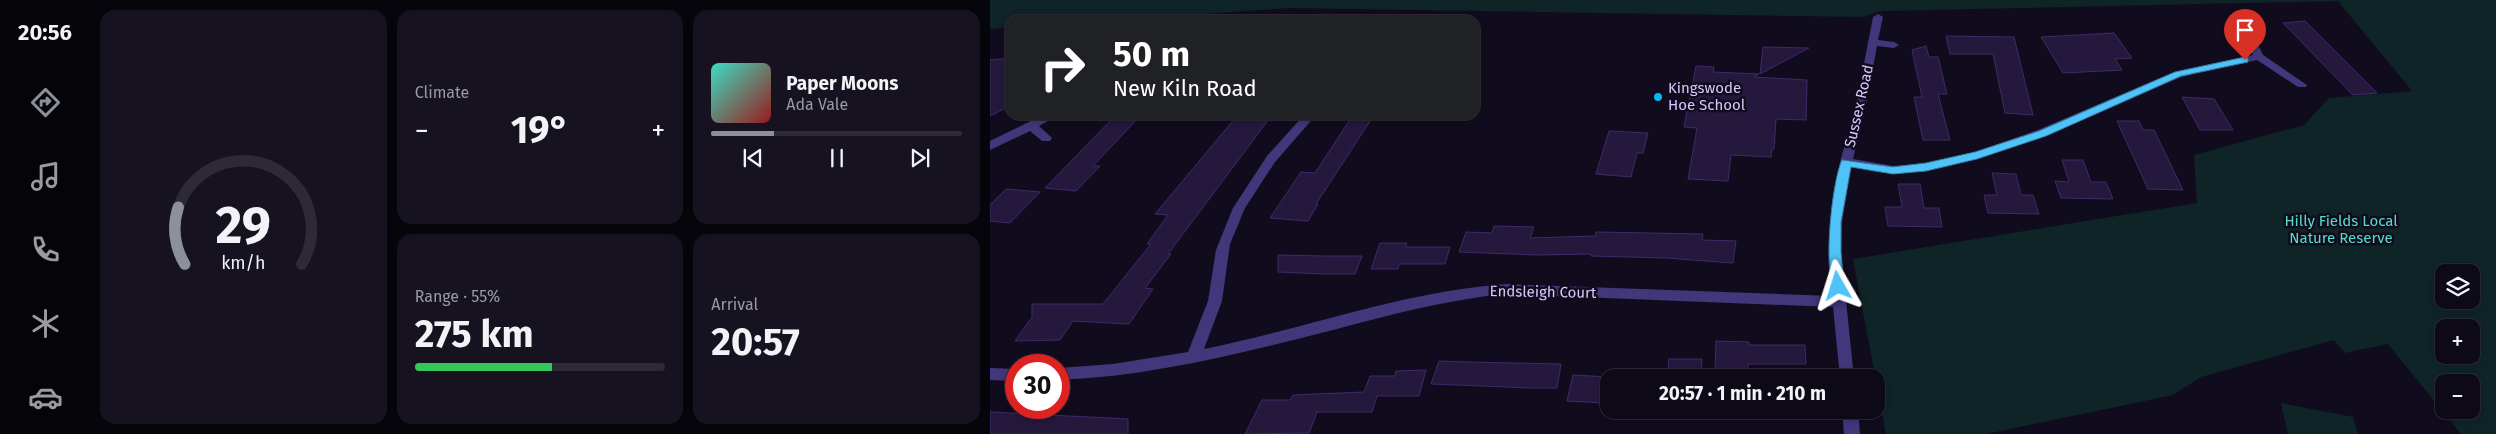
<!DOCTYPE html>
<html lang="en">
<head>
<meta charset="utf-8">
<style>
  body { margin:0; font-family:"Fira Sans",sans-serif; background:#16121f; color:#f1f3f6; height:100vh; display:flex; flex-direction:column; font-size:19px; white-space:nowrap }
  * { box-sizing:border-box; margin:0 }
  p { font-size:16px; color:#9a9aa1 }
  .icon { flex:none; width:28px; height:28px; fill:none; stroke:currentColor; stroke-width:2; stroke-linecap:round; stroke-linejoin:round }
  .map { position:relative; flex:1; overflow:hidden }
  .details { display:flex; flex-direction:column; gap:10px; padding:10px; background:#07050c; width:900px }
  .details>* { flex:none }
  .hud { position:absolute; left:15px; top:15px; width:475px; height:105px; border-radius:15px; box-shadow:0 2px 8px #0003,0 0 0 1px #2d2a35; background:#202124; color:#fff; overflow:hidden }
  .tools { position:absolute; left:1445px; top:264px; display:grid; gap:10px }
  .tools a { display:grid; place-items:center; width:45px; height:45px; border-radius:10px; background:#0d0916; box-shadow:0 2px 8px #0003,0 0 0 1px #2d2a35; font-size:25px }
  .speed { position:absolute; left:15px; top:354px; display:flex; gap:10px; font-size:25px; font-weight:700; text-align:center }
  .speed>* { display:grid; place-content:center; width:65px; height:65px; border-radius:50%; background:#0d0916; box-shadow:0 2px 8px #0003,0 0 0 1px #2d2a35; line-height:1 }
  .speed .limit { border:8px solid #d22; background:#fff; color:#111 }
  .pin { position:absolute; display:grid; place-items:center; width:42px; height:42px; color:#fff; margin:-51px -21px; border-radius:50% 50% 50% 0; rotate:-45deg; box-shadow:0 0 5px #0007 }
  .pin .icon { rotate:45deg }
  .me { position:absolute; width:55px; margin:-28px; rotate:354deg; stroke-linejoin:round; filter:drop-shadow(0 0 4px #0008) }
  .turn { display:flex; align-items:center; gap:18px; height:105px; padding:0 25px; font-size:22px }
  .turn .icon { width:65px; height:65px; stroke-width:2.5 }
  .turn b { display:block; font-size:35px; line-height:42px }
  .big { font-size:38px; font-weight:700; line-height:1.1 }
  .details .tile { flex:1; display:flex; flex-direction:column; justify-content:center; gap:8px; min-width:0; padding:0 18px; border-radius:15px; background:#16121f }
  .details .dial { align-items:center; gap:0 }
  .dial svg { height:130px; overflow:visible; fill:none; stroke:#2d2a35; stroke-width:7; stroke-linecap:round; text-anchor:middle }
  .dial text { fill:#f1f3f6; stroke:none }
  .song { display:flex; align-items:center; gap:15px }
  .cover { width:60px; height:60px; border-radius:8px; background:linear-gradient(135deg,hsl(170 70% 55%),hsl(0 70% 35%)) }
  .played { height:5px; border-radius:2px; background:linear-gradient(90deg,#8c9099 25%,#2d2a35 25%) }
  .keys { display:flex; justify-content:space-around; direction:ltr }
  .heat { display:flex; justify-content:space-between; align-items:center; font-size:28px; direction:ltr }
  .charge { height:8px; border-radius:4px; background:linear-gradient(90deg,#34c759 55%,#2d2a35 0) }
  .details .tiles { flex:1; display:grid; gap:10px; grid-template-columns:repeat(3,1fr) }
  .tile:first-child { grid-row:span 2 }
  .trip { position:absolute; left:610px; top:369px; width:285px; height:50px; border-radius:15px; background:#0d0916; box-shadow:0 2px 8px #0003,0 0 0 1px #2d2a35; font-weight:700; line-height:50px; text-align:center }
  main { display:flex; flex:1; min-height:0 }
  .dock { display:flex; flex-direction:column; width:90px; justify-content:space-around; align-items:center; background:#050409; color:#9a9aa1 }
  .dock .icon { width:35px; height:35px }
  .dock .active { color:#8c9099 }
  .dock b { font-size:22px; color:#f1f3f6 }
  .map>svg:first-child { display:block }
</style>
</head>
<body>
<main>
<nav class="dock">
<b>20:56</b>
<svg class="icon active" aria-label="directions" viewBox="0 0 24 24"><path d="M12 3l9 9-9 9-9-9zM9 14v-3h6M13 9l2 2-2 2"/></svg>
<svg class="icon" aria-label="music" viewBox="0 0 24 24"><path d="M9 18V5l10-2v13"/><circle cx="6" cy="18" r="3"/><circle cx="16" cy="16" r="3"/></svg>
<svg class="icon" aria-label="phone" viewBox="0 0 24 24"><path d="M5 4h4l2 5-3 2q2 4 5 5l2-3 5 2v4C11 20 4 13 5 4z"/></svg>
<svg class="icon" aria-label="climate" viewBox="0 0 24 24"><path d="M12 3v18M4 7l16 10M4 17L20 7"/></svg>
<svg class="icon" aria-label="car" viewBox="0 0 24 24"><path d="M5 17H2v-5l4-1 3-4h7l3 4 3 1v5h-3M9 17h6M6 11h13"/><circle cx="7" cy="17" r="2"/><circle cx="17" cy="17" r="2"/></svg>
</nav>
<section class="details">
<div class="tiles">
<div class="tile dial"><svg viewBox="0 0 100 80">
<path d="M14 69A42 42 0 1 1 86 69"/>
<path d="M14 69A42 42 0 0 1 10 34" stroke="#8c9099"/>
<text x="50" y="56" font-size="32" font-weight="700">29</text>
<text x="50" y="72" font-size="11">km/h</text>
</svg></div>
<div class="tile"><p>Climate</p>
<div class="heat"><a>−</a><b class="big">19°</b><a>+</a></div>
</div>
<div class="tile">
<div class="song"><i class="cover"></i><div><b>Paper Moons</b><p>Ada Vale</p></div></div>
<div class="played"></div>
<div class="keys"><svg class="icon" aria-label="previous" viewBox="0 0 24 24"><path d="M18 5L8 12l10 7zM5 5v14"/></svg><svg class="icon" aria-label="pause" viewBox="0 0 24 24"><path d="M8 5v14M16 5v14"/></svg><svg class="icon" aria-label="next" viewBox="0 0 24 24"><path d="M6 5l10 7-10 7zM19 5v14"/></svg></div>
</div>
<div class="tile"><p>Range · 55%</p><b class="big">275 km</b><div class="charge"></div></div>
<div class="tile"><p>Arrival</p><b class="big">20:57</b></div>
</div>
</section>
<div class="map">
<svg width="1506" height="434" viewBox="0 0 1506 434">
  <rect width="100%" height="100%" fill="#110c1d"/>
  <g fill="#0f2426" fill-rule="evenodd">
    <path d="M 0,0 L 1506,0 L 1506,434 L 1471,434 L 1398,344 L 1355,353 L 1344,340 L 1211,377 L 1183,395 L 996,434 L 896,434 L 863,259 L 1207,203 L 1204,155 L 1314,125 L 1339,98 L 1422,91 L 1348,1 L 891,11 L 873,17 L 300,8 L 126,20 L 20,20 L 20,27 L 0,29 ZM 1454,272 L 1481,272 L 1481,300 L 1454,300 ZM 1454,328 L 1481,328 L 1481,355 L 1454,355 ZM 1481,382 L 1481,410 L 1454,410 L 1454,382 Z"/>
    <path d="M 1291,403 L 1363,417 L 1368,434 L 1298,434 Z"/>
  </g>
  <g fill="#24183d" stroke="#3f2a69">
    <path d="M 1315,21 L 1387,93 L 1363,95 L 1293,23 Z"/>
    <path d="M 1124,33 L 1142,58 L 1125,59 L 1132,70 L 1073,73 L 1051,37 Z"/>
    <path d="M 956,36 L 1024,37 L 1043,115 L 1015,113 L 1003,54 L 960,54 Z"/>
    <path d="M 936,46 L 939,57 L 948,57 L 957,94 L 948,94 L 960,140 L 933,140 L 924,97 L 932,97 L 922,50 Z"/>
    <path d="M 773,47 L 819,48 L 770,74 Z"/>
    <path d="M 20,58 L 20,106 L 0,116 L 0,60 Z"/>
    <path d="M 706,66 L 724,67 L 723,72 L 769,74 L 764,77 L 817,80 L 816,120 L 786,119 L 784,149 L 782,149 L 781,157 L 741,155 L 738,181 L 698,179 L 707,128 L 694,127 Z"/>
    <path d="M 1192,97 L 1224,99 L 1243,130 L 1210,130 Z"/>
    <path d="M 126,115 L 151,115 L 103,166 L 110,166 L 86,191 L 55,188 Z"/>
    <path d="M 363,115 L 384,115 L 326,204 L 328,204 L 318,221 L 280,218 L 311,172 L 325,173 Z"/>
    <path d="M 246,117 L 279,119 L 178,254 L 181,254 L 155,288 L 163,289 L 139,324 L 83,321 L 70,340 L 25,341 L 42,317 L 42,304 L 113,304 L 161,244 L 157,244 L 178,215 L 165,214 Z"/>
    <path d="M 1127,121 L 1149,121 L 1153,130 L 1164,130 L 1193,190 L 1158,189 Z"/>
    <path d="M 619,131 L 658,133 L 653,153 L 647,153 L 641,177 L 606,174 Z"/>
    <path d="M 1072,160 L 1093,160 L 1101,182 L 1116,182 L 1123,199 L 1071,198 L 1065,181 L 1079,182 Z"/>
    <path d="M 1002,173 L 1026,174 L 1031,195 L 1043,195 L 1049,214 L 998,213 L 994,195 L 1007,195 Z"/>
    <path d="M 908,184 L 930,184 L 934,208 L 949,208 L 952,227 L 898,226 L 895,207 L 912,207 Z"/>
    <path d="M 16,189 L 50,192 L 20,223 L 0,221 L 0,205 Z"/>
    <path d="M 504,226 L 544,227 L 540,238 L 605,236 L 606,232 L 713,234 L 712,240 L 746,241 L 743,263 L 676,258 L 601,256 L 601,254 L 547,255 L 469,252 L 476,232 L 502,233 Z"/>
    <path d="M 390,243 L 417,243 L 415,247 L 460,247 L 455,264 L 409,264 L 408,269 L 381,269 Z"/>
    <path d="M 288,255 L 335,256 L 372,256 L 365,274 L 335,274 L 288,272 Z"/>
    <path d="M 726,341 L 759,342 L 759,345 L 815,345 L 816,364 L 758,364 L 758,370 L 725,370 Z"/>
    <path d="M 679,359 L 712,359 L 711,378 L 677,378 Z"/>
    <path d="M 449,361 L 477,362 L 571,364 L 567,388 L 542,388 L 441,384 Z"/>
    <path d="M 436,370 L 429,396 L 387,396 L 382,412 L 327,412 L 319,433 L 255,434 L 272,400 L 300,400 L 303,395 L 374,392 L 380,376 L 405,376 L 406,371 Z"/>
    <path d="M 583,375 L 619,377 L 614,403 L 577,401 Z"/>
    <path d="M 0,412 L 138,419 L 138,434 L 0,434 Z"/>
  </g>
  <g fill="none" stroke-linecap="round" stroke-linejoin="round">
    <g fill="#43377b" fill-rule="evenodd">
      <path d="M 888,14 L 893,17 L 888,40 L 904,42 L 909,45 L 904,48 L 887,46 L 876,105 L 863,159 L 903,166 L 936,163 L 985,152 L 1048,130 L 1184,72 L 1263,55 L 1256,41 L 1261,38 L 1265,39 L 1273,55 L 1317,85 L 1316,87 L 1308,87 L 1267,60 L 1191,77 L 1056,136 L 987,159 L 936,171 L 903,174 L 861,167 L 852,222 L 851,252 L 864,378 L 850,378 L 843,307 L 517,294 C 458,299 400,315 343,330 C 252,353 163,376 69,380 L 69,368 L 123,364 L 198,352 L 218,301 L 226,250 L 243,208 L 277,156 L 314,115 L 326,115 L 285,162 L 255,208 L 240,244 L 232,301 L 214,349 C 315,329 414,291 517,284 L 842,296 L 839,252 L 840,222 L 850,162 L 866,105 L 883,17 Z"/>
      <path d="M 53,115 L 68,115 L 49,126 L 62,138 L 60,141 L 52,141 L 40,131 L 0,150 L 0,141 Z"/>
      <path d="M 0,368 L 26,369 L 26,381 L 0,380 Z"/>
      <path d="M 852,410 L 868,410 L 870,434 L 854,434 Z"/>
    </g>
  </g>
  <path fill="#4fc3f7" stroke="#337fa1" d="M 1255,57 L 1258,58 L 1258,62 L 1191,76 L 1056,136 L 987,159 L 936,171 L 903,174 L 861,167 L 851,222 L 851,252 L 854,286 L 852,289 L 844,289 C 833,268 842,181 852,160 L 903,167 L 936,163 L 985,152 L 1049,131 L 1185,72 Z"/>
  <circle fill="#03b9ef" stroke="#110c1d" stroke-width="2" cx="668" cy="97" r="5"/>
  <g text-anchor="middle" stroke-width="5" stroke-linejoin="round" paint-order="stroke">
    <g font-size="15" fill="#d5c8fe" stroke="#110c1d" text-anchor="start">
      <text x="678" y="93">Kingswode<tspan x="678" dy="17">Hoe School</tspan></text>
    </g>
    <g font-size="15" fill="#d5c8fe" stroke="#110c1d">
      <text transform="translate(869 106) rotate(-77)" y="5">Sussex Road</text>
      <text transform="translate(553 292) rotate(1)" y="5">Endsleigh Court</text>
    </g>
    <g font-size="15" fill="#56dccc" stroke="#110c1d">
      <text x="1351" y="226">Hilly Fields Local<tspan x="1351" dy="17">Nature Reserve</tspan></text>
    </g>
  </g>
</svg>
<div class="tools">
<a><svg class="icon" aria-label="layers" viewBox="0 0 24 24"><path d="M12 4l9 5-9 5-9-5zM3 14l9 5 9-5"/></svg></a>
<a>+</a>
<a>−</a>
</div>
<div class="speed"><div class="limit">30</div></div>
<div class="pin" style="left:1255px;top:60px;background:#d93025"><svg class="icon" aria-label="arrive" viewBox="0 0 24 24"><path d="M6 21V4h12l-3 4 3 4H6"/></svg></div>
<svg class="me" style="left:848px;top:286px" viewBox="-20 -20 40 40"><path d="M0-17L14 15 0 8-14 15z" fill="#4fc3f7" stroke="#fff" stroke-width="4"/></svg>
<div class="trip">20:57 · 1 min · 210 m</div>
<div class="hud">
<div class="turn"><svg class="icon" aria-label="right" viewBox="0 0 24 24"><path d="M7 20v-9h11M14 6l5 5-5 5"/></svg><div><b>50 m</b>New Kiln Road</div></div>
</div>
</div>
</main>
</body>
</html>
